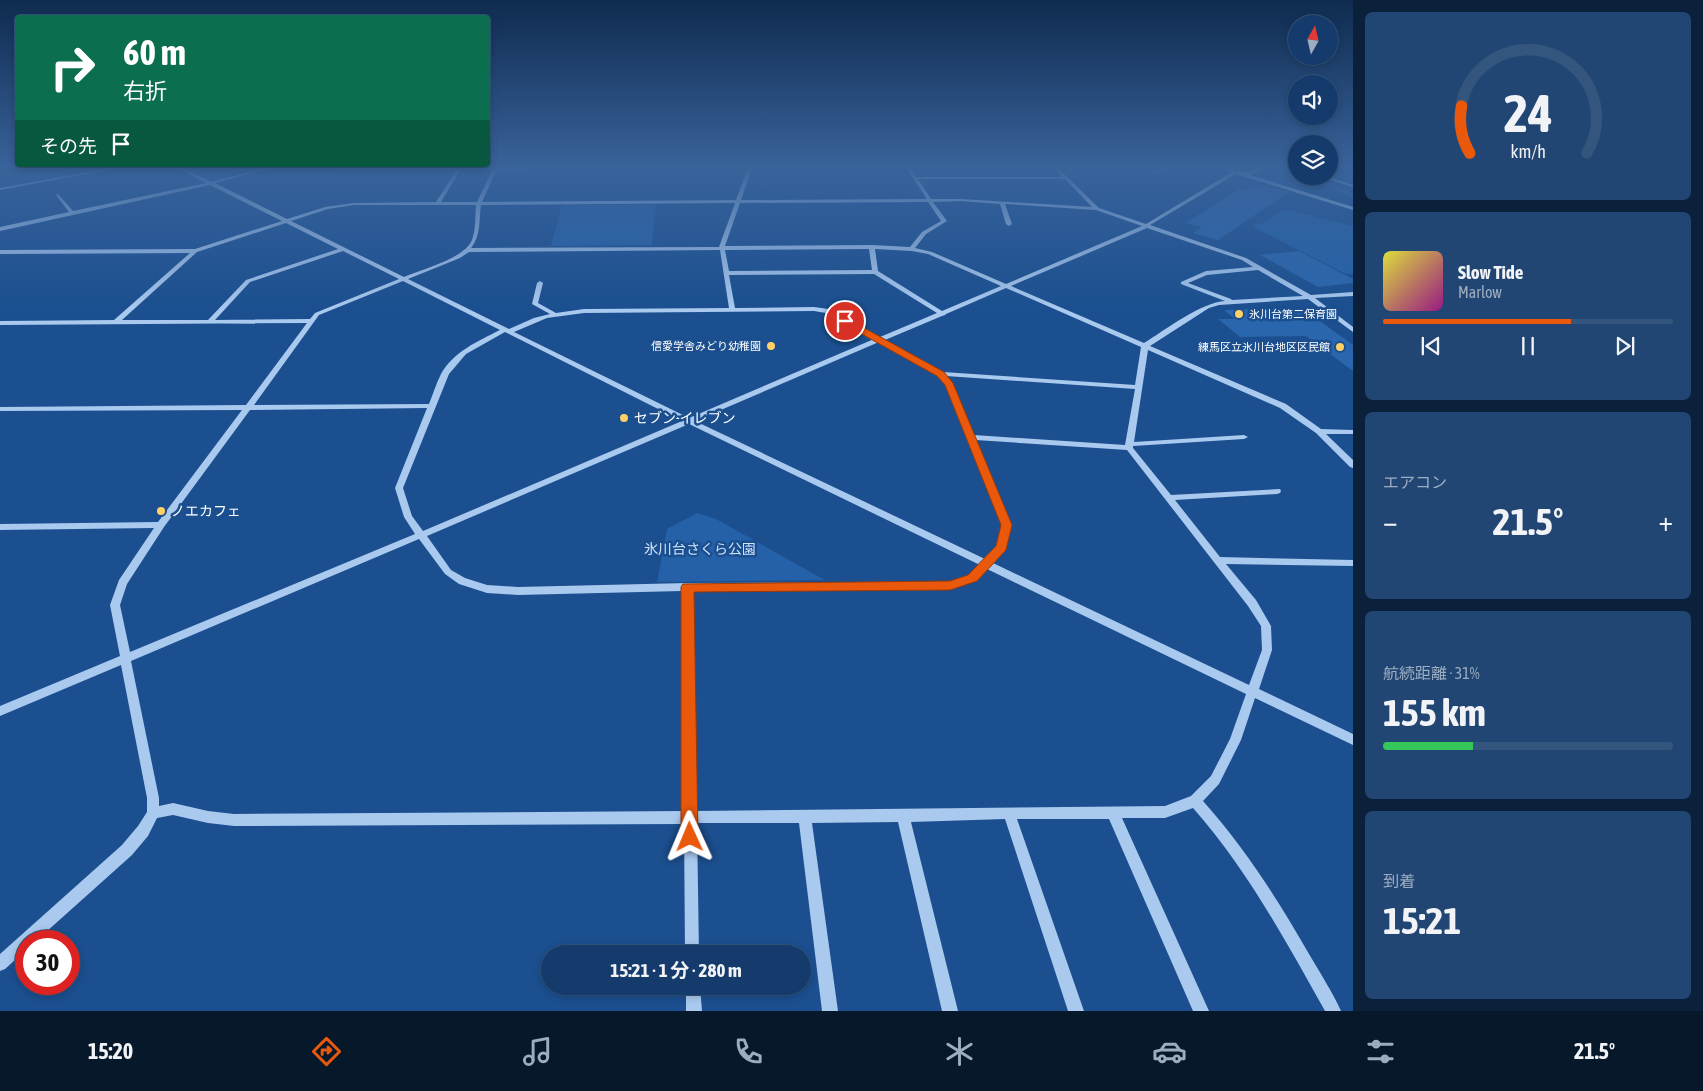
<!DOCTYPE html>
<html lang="ja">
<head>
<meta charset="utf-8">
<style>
  body { margin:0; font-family:"Asap Condensed","Noto Sans JP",sans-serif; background:#214673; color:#f1f3f6; height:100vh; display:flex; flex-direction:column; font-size:19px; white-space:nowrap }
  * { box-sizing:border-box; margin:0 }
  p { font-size:16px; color:#9dadc1 }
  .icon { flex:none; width:28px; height:28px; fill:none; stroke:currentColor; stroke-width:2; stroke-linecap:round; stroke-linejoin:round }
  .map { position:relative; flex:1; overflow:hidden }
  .sheet { display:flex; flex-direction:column; gap:12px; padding:12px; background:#0b203b; width:350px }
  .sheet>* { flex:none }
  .top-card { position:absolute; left:15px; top:15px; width:475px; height:152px; border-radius:5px; box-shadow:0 2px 8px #0003,0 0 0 1px #33557e; background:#0b6e4f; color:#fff; overflow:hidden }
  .needle { width:32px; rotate:8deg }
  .fabs { position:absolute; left:1288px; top:15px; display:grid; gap:10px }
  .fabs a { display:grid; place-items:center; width:50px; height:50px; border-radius:50%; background:#143b6b; box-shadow:0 2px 8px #0003,0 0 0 1px #33557e; font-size:25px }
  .speed { position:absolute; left:15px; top:930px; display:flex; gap:10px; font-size:25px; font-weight:700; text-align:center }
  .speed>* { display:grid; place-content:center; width:65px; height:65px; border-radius:50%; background:#143b6b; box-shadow:0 2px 8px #0003,0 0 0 1px #33557e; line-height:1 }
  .speed .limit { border:8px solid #d22; background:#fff; color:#111 }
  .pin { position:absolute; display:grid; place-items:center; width:42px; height:42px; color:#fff; margin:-21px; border:2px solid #fff; border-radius:50%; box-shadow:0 1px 5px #0007 }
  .me { position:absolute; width:55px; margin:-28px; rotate:359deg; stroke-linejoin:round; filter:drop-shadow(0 0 4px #0008) }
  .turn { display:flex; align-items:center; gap:18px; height:105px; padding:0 25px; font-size:22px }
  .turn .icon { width:65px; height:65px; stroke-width:2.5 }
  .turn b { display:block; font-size:35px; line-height:42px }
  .then { display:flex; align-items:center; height:48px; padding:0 25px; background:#0003; gap:10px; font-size:19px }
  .big { font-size:38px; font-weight:700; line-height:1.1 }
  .sheet .tile { flex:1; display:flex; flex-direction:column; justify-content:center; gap:8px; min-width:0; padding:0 18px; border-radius:8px; background:#214673 }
  .sheet .dial { align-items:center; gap:0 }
  .dial svg { height:130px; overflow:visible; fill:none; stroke:#33557e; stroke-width:7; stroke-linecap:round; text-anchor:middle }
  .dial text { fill:#f1f3f6; stroke:none }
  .song { display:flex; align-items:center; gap:15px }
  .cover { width:60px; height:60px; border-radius:8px; background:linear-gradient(135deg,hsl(60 70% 55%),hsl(310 70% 35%)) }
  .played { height:5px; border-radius:2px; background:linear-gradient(90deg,#ea580c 65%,#33557e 65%) }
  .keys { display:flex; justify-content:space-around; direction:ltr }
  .heat { display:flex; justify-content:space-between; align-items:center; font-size:28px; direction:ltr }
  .charge { height:8px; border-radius:4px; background:linear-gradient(90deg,#34c759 31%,#33557e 0) }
  .trip { position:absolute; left:541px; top:945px; width:270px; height:50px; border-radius:25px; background:#143b6b; box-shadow:0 2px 8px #0003,0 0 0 1px #33557e; font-weight:700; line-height:50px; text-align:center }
  .tabs { display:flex; height:80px; justify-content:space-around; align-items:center; background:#08182b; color:#9dadc1 }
  .tabs .icon { width:35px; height:35px }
  .tabs .current { color:#ea580c }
  .tabs b { font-size:22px; color:#f1f3f6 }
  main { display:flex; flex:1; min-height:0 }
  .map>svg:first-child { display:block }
</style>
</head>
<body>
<main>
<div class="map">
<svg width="1353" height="1011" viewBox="0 0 1353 1011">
  <rect width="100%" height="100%" fill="#1b4f8f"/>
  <g fill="#2461a8">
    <path d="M 1302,176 L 1313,176 L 1353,193 L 1353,198 Z"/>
    <path d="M 562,205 L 655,205 L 652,245 L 551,246 Z"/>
    <path d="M 1282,210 L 1288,210 L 1353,226 L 1353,274 L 1346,274 L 1253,227 L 1258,223 L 1262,224 Z"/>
    <path d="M 697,513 L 716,519 L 825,580 L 657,582 L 667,529 Z"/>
  </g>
  <g fill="#2a66ad">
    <path d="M 1253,186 L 1262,188 L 1266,186 L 1289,192 L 1218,240 L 1193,233 L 1202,227 L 1186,223 L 1239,189 L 1245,191 Z"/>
    <path d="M 1299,251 L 1353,279 L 1353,283 L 1318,287 L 1260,255 Z"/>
    <path d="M 1302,308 L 1353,345 L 1353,371 L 1306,336 L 1240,337 L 1218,319 L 1235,319 L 1224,310 Z"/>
  </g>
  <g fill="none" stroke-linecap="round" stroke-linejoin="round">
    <g fill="#a9c9ee" fill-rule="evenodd">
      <path d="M 110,168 L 118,168 L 0,190 L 0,188 Z"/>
      <path d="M 178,168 L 183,168 L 211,182 L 264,168 L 271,168 L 215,183 L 287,219 L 325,207 L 354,203 L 436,202 L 457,169 L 337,169 L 335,168 L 532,168 L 530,169 L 497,169 L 482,202 L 736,200 L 748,168 L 752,168 L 741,200 L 927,199 L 906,168 L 910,168 L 916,177 L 1062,177 L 1054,168 L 1058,168 L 1099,208 L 1146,224 L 1232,172 L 1221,168 C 1236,168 1239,175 1255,170 L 1250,168 L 1257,168 L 1262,170 L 1250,175 L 1353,207 L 1353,210 L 1236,174 L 1150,225 L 1246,258 L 1311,295 L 1353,292 L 1353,296 L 1315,298 L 1353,327 L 1353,332 L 1308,299 L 1219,305 L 1209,308 L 1150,346 L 1286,404 L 1321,429 L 1353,430 L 1353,434 L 1326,434 L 1353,460 L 1353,468 L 1350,467 L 1316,433 L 1280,408 L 1148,350 L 1134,442 L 1244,435 L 1248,437 L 1244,439 L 1133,446 L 1133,448 L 1171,495 L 1280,489 L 1281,491 L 1280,493 L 1277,494 L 1175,500 L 1220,557 L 1353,560 L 1353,566 L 1226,564 L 1256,600 L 1271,626 L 1272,650 L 1259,689 L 1353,734 L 1353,745 L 1255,698 L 1241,740 L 1219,784 L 1203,801 C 1245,848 1278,900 1309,954 C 1320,973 1332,991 1341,1011 L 1325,1011 C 1285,940 1247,869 1193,808 L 1165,818 L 1122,818 L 1209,1011 L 1193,1011 L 1109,819 L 1017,819 L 1084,1011 L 1068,1011 L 1005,819 L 911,822 L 958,1011 L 942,1011 L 898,822 L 812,823 L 838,1011 L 822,1011 L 799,823 L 697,823 L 699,954 L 685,954 L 684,824 L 234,826 L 208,823 L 173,815 L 157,818 L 148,836 L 132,855 L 36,941 L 26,941 L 26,950 L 5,969 L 0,971 L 0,954 L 122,845 L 138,826 L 147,812 L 147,798 L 121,665 L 0,716 L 0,706 L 120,656 L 110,605 L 119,580 L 154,528 L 0,530 L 0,524 L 158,522 L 242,410 L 0,411 L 0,407 L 246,405 L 307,323 L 0,325 L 0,321 L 114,320 L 190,253 L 0,254 L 0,250 L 195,249 L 282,221 L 210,185 L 0,231 L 0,227 L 69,212 L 56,195 L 58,194 L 73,211 L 206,183 ZM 461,169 L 493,169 L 477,202 L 441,202 ZM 918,179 L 1065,179 L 1092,207 L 961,199 L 931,199 ZM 961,201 L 1000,204 L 1006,224 L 1009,226 L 1012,224 L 1005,204 L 1096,210 L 1142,226 L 1006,284 L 932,252 L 915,248 L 926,234 L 947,221 L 933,202 ZM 928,202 L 941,221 L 922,232 L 910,247 L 872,245 L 725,246 L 740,203 ZM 735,203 L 719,247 L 471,248 C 481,236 479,220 481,205 ZM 354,205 L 476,205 C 475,216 476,229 472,240 C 464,259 422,269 404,277 L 291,221 L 328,209 ZM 286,223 L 338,249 L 246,280 L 208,320 L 122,320 L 197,252 ZM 1147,228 L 1242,260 L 1253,267 L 1206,271 L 1181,282 L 1181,284 L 1225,301 C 1202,302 1165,330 1144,343 L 1011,286 ZM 869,249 L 872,270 L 729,271 L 725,250 ZM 875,249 L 912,251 L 928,254 L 1001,286 L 942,311 L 878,271 ZM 720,250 L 729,308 L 584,309 L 556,313 L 538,303 L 543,283 L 540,281 L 537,283 L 532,304 L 550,314 L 534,318 L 509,329 L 408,279 L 460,258 L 469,252 ZM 343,251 L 399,279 L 315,313 L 310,319 L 215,320 L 250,282 ZM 1258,270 L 1303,296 L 1232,300 L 1231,299 L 1188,283 L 1207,275 ZM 874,274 L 937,313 L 880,337 L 828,309 L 814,307 L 735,308 L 729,275 ZM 403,281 L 500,330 C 478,341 453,352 441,374 C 436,384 433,394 429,404 L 254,405 L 319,315 ZM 1006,288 L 1141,347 L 1135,385 L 943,372 L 885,340 L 942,316 L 945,315 L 946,314 ZM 814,311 L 826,313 L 874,339 L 689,418 L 514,332 L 547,318 L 584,313 ZM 505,332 L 682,421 L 423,531 L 412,516 L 403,488 L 449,374 L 466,354 ZM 879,342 L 939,375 L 945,385 L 1002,525 L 997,546 L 985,559 L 695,421 ZM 946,376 L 1135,389 L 1125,445 L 974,435 L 953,385 ZM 427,408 L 395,488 L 404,517 L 415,534 L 130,652 L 120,605 L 127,584 L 164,527 L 250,410 ZM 689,424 L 980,565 L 970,575 L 950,582 L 687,583 L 518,587 L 487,585 L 465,578 L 451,570 L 427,536 ZM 976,440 L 1127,450 L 1248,606 L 1261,626 L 1262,650 L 1249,685 L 993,563 L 1006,547 L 1012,525 ZM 419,539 L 445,574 L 459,584 L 487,593 L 518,595 L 682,591 L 684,811 L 234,814 L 208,811 L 173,803 L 159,806 L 159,798 L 131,661 ZM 987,569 L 1246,694 L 1230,739 L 1211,776 L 1191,796 L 1165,806 L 696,811 L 692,591 L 950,590 L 976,581 Z"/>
      <path d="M 1164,168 L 1170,168 L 1156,173 L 1154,172 Z"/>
      <path d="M 1318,176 L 1326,176 L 1353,185 L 1353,187 Z"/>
      <path d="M 686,986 L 700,986 L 702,1011 L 686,1011 Z"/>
    </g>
  </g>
  <linearGradient id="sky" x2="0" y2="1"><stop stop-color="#0f2b4f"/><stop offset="0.54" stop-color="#39639b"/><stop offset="1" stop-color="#39639b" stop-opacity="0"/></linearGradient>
  <rect width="1353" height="309" fill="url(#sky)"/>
  <path fill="#ea580c" stroke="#983908" d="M 842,319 L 848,319 L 944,372 L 953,383 L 1012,525 L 1006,550 L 977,581 L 950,590 L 694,592 L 698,837 L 696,843 L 690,845 L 684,843 L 681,837 L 681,587 L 683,584 L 950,581 L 968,575 L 996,546 L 1001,525 L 945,385 L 937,376 L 842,323 Z"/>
  <g fill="#ffd166" stroke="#1b4f8f" stroke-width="2">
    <circle cx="1239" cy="314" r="5"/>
    <circle cx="771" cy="346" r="5"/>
    <circle cx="1340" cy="347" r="5"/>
    <circle cx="624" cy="418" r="5"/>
    <circle cx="161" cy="511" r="5"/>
  </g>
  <g text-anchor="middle" stroke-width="5" stroke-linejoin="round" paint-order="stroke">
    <g font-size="11" fill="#fff" stroke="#1b4f8f" text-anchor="end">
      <text x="1249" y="318" text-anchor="start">氷川台第二保育園</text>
      <text x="761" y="350">信愛学舎みどり幼稚園</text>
      <text x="1330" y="351">練馬区立氷川台地区区民館</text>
    </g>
    <g font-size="14" fill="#fff" stroke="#1b4f8f" text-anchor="start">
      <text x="634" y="423">セブン-イレブン</text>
      <text x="171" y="516">ノエカフェ</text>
    </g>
    <g font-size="14" fill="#cfe3fa" stroke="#1b4f8f">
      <text x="700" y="554">氷川台さくら公園</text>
    </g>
  </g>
</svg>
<div class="fabs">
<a><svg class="needle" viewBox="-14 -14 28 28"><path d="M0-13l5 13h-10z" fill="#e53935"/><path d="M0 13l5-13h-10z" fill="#9dadc1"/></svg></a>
<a><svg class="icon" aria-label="sound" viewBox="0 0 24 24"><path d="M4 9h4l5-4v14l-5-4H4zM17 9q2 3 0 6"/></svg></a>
<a><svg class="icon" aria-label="layers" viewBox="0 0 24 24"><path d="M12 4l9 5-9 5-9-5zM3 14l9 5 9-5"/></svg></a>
</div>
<div class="speed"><div class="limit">30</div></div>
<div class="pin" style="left:845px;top:321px;background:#d93025"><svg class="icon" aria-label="arrive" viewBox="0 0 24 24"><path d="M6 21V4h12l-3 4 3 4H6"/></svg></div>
<svg class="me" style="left:690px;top:837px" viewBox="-20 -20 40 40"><path d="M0-17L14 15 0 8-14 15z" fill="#ea580c" stroke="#fff" stroke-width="4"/></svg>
<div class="trip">15:21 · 1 分 · 280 m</div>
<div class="top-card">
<div class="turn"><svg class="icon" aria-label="right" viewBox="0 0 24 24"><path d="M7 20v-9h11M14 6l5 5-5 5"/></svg><div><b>60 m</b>右折</div></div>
<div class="then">その先<svg class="icon" aria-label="arrive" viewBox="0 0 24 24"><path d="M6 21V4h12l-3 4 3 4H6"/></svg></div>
</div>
</div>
<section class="sheet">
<div class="tile dial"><svg viewBox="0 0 100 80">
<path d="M14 69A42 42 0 1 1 86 69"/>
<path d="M14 69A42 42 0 0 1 9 40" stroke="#ea580c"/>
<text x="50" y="56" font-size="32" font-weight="700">24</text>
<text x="50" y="72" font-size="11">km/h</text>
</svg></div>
<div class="tile">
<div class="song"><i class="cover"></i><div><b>Slow Tide</b><p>Marlow</p></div></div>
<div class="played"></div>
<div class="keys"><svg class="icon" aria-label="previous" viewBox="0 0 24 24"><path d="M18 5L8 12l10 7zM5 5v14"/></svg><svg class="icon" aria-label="pause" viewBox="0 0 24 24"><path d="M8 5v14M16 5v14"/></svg><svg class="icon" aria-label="next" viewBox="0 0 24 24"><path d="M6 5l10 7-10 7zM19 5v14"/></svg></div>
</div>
<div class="tile"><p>エアコン</p>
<div class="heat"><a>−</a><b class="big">21.5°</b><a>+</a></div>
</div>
<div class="tile"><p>航続距離 · 31%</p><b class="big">155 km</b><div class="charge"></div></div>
<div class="tile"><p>到着</p><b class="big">15:21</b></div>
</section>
</main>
<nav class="tabs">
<b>15:20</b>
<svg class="icon current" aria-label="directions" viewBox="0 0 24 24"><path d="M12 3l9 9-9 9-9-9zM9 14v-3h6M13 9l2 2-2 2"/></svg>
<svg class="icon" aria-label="music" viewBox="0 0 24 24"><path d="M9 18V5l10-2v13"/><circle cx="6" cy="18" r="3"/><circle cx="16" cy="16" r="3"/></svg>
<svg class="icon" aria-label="phone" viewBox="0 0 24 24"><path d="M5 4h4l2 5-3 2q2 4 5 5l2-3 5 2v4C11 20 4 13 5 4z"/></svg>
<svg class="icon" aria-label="climate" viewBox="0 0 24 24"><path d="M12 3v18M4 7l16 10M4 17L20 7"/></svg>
<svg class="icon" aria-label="car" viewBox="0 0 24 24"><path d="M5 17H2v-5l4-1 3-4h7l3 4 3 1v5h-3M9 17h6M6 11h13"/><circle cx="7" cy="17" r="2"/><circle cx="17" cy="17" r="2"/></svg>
<svg class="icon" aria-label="filters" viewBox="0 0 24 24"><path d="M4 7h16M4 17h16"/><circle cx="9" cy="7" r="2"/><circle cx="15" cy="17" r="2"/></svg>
<b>21.5°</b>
</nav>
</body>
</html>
